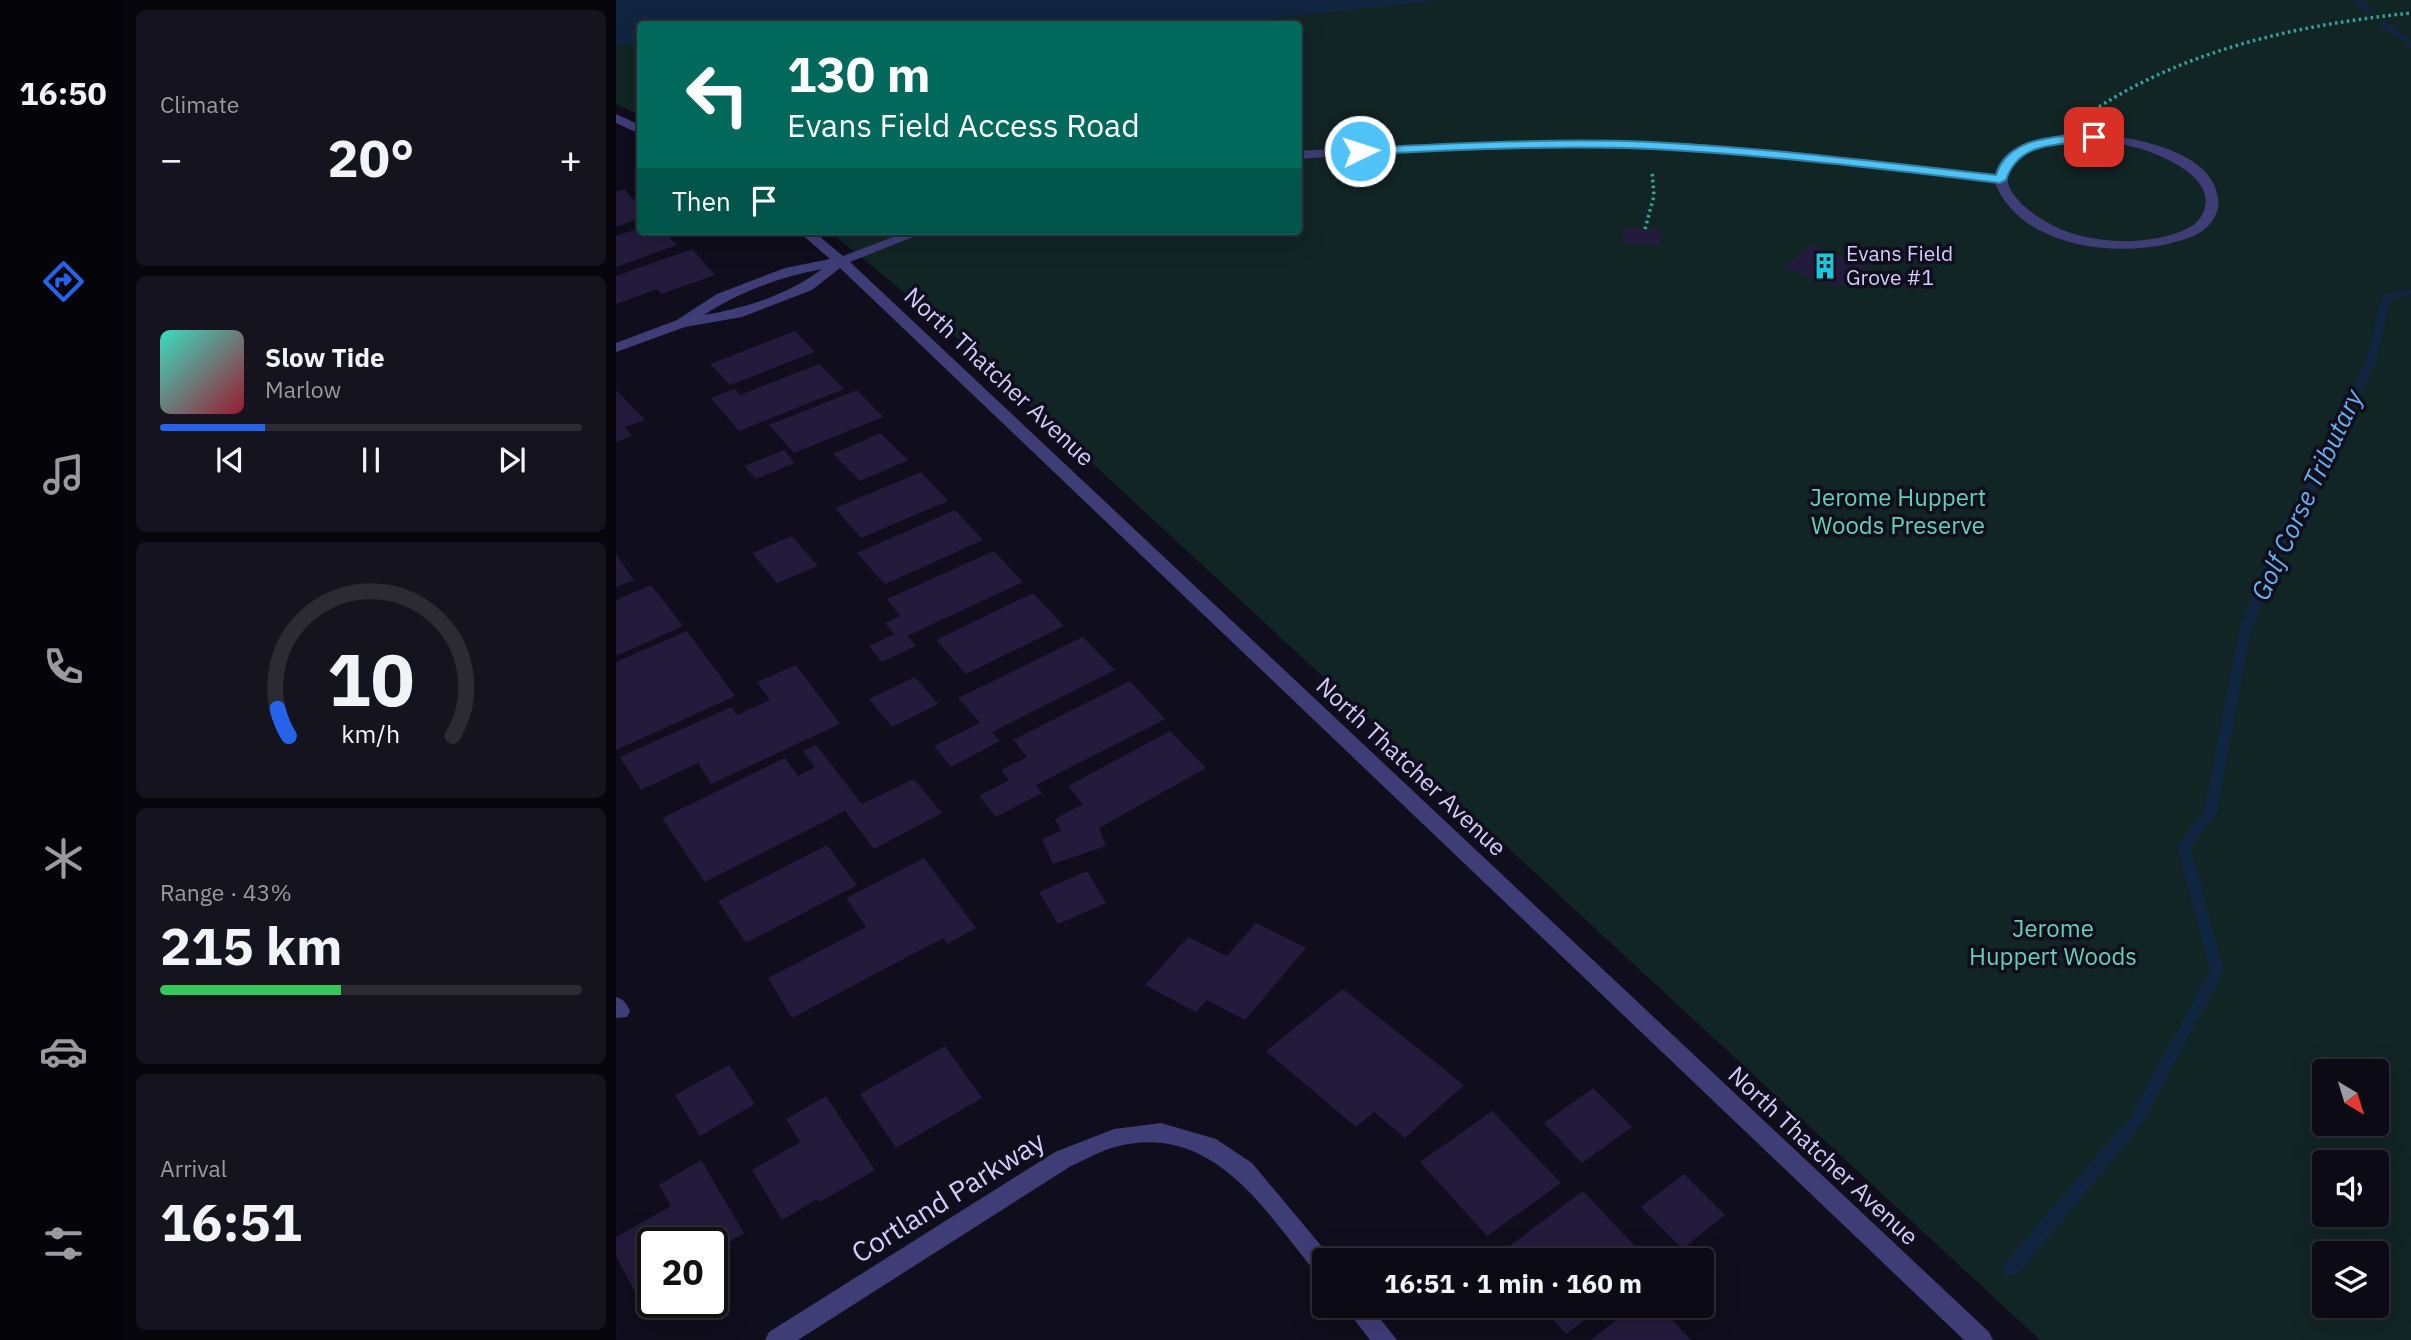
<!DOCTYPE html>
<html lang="en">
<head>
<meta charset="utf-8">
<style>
  body { margin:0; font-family:"IBM Plex Sans",sans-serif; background:#15131e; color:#f1f3f6; height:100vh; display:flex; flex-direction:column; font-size:26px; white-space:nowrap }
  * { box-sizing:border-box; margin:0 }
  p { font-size:23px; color:#9a9aa0 }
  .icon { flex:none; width:38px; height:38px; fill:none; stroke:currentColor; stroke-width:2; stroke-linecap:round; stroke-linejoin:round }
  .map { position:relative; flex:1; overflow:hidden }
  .sheet { display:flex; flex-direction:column; gap:10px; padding:10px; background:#07060c; width:490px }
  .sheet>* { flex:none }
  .hud { position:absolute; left:21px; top:21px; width:665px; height:214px; border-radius:7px; box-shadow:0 7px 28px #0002,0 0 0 2px #2c2b34; background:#00695c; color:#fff; overflow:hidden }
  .needle { width:46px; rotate:142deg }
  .fabs { position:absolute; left:1696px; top:1059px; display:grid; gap:14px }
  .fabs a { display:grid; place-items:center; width:77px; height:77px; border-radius:7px; background:#0c0a15; box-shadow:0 7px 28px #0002,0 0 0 2px #2c2b34; font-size:35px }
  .speed { position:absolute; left:21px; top:1227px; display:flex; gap:14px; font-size:35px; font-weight:700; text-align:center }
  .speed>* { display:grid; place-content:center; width:91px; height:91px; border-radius:50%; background:#0c0a15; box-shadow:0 7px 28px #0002,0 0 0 2px #2c2b34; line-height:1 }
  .speed .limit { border:4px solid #111; border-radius:10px; background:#fff; color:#111 }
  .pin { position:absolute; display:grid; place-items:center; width:60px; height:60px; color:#fff; margin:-30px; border-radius:14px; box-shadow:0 4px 10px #0006 }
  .me { position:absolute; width:77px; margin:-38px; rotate:86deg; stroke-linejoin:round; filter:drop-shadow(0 0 5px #0008) }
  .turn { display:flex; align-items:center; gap:24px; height:147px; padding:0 35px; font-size:32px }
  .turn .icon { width:91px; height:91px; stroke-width:2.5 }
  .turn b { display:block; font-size:49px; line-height:60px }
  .then { display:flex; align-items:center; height:66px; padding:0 35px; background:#0003; gap:14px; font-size:26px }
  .big { font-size:52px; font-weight:700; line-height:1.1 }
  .sheet .card { flex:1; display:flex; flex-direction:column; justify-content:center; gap:10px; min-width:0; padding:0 24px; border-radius:10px; background:#15131e }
  .sheet .dial { align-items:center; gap:0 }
  .dial svg { height:182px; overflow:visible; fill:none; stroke:#2c2b34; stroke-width:7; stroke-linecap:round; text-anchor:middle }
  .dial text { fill:#f1f3f6; stroke:none }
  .song { display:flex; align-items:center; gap:21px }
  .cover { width:84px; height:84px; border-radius:10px; background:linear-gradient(135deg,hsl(170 70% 55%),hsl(350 70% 35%)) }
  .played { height:7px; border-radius:4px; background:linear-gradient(90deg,#2563eb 25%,#2c2b34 25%) }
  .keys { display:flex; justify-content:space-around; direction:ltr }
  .heat { display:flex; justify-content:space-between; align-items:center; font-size:38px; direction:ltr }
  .charge { height:10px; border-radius:5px; background:linear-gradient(90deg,#34c759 43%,#2c2b34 0) }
  .trip { position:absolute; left:696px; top:1248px; width:402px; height:70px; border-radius:7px; background:#0c0a15; box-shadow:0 7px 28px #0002,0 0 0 2px #2c2b34; font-weight:700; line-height:70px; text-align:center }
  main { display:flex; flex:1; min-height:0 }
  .tabs { display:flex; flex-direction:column; width:126px; justify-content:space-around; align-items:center; background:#050408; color:#9a9aa0 }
  .tabs .icon { width:49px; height:49px }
  .tabs .on { color:#2563eb }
  .tabs b { font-size:32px; color:#f1f3f6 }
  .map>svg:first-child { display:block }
</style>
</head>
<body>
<main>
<nav class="tabs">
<b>16:50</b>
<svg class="icon on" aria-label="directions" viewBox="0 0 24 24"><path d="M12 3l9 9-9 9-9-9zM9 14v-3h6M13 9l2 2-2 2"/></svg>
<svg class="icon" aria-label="music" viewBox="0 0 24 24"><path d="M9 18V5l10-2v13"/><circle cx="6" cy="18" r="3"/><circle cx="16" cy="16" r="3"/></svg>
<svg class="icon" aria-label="phone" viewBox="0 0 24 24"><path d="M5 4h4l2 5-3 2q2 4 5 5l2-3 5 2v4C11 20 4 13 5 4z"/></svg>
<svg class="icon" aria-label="climate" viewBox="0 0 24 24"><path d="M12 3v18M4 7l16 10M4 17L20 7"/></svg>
<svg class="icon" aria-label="car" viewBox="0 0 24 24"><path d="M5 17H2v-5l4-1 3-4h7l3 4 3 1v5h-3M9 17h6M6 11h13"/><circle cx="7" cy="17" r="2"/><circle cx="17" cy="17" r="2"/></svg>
<svg class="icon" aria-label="filters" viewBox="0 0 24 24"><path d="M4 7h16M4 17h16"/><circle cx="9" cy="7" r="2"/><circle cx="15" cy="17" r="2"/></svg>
</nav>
<section class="sheet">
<div class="card"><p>Climate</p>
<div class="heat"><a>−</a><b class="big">20°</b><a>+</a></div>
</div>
<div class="card">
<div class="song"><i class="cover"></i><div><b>Slow Tide</b><p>Marlow</p></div></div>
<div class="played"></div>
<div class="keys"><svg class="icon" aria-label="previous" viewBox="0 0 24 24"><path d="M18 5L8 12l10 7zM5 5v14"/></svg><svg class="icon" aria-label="pause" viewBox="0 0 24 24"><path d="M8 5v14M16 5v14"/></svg><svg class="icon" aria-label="next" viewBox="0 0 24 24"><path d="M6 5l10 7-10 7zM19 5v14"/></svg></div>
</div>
<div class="card dial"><svg viewBox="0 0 100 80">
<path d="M14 69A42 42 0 1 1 86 69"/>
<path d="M14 69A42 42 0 0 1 9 57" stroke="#2563eb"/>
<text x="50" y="56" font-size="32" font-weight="700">10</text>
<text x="50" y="72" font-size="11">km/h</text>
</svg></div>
<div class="card"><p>Range · 43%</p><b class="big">215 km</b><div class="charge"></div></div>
<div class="card"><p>Arrival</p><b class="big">16:51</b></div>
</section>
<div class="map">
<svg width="1795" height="1340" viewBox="0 0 1795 1340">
  <rect width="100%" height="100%" fill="#100d1c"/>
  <path fill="#112524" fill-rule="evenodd" d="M 0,0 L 1795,0 L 1795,1340 L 1424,1340 L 316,315 L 213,231 L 682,231 L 682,24 L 24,24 L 24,115 L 0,104 ZM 1708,1071 L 1760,1071 L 1760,1124 L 1708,1124 ZM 1708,1162 L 1760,1162 L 1760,1214 L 1708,1214 ZM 1708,1253 L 1760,1253 L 1760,1306 L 1708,1306 Z"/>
  <path fill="#122540" d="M 0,0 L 827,0 L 604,24 L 24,24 L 24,45 L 0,44 Z"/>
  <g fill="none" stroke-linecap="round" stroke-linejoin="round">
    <g fill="#122540" fill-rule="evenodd">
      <path d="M 1737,0 L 1746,0 L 1757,11 L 1750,13 Z"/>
      <path d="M 1764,21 L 1770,21 L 1795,42 L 1795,48 L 1764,25 Z"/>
      <path d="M 1795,289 L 1795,295 L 1775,298 L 1761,358 L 1708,474 L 1674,531 L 1635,630 L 1601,812 L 1575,847 L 1608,971 L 1524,1127 L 1401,1274 L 1395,1276 L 1389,1274 L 1387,1269 L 1389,1264 L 1514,1117 L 1594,971 L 1561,846 L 1588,811 L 1623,630 L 1662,531 L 1698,474 L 1751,358 L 1766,296 L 1771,293 Z"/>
    </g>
  </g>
  <g fill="#221b3b">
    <path d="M 8,189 L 24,206 L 24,218 L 0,227 L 0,192 Z"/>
    <path d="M 1010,227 L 1047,231 L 1042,246 L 1004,242 Z"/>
    <path d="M 24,228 L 24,231 L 47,231 L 61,245 L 0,267 L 0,236 Z"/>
    <path d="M 1195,245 L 1250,266 L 1223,288 L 1168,267 Z"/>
    <path d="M 76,249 L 99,275 L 45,294 L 41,289 L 0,304 L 0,276 Z"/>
    <path d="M 179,331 L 199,352 L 114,385 L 94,364 Z"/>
    <path d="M 203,364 L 228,389 L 123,431 L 95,398 L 119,389 L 124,395 Z"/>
    <path d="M 0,390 L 29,420 L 9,427 L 16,436 L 0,442 Z"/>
    <path d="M 241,390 L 267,417 L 178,453 L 153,425 Z"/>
    <path d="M 264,433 L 292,460 L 244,481 L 217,454 Z"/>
    <path d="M 168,450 L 179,463 L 140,479 L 128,466 Z"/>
    <path d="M 305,472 L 332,501 L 245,538 L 219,508 Z"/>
    <path d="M 339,510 L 367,540 L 269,584 L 241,553 Z"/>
    <path d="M 176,536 L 202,566 L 161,583 L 136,553 Z"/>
    <path d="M 378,551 L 407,582 L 291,636 L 300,646 L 266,662 L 253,646 L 278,634 L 269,623 L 284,616 L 271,599 Z"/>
    <path d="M 0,554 L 18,580 L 0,587 Z"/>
    <path d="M 35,585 L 67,626 L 0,656 L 0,600 Z"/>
    <path d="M 417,593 L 448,626 L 350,674 L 320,640 Z"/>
    <path d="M 71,631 L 119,696 L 0,750 L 0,662 Z"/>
    <path d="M 467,637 L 499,670 L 376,732 L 384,741 L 335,767 L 318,746 L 364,723 L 342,698 Z"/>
    <path d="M 180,665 L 224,724 L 95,784 L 82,763 L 25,790 L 4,757 L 115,707 L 121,715 L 154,700 L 141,682 Z"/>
    <path d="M 299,677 L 322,704 L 276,727 L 253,699 Z"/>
    <path d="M 514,681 L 549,719 L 420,785 L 426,793 L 380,817 L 363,796 L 393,780 L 385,770 L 411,757 L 397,740 Z"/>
    <path d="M 554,731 L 590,768 L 483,828 L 490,846 L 437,864 L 426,839 L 445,831 L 439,819 L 467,804 L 452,786 Z"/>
    <path d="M 200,745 L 246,804 L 298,779 L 326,813 L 258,849 L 229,811 L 89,882 L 46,818 L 169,758 L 182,776 L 199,767 L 187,751 Z"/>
    <path d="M 211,845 L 241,885 L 130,943 L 102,901 Z"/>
    <path d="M 308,858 L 360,928 L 331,944 L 327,938 L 176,1018 L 152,978 L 250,927 L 230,898 Z"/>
    <path d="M 471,871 L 490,903 L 442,924 L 423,892 Z"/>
    <path d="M 640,923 L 690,948 L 629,1020 L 591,1000 L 580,1012 L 529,985 L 572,937 L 611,956 Z"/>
    <path d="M 727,989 L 848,1085 L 789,1138 L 758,1112 L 740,1127 L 650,1051 Z"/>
    <path d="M 329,1046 L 366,1098 L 280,1148 L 244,1094 Z"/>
    <path d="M 113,1065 L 139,1104 L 84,1136 L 59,1095 Z"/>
    <path d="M 977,1088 L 1016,1127 L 966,1163 L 928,1123 Z"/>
    <path d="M 210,1096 L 259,1170 L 204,1202 L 201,1199 L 166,1220 L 136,1170 L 184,1142 L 170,1119 Z"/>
    <path d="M 876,1111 L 945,1183 L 871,1236 L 804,1162 Z"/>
    <path d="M 85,1160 L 128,1233 L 96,1252 L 96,1242 L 37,1242 L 37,1287 L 21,1296 L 0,1256 L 0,1237 L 55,1206 L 43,1185 Z"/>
    <path d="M 1068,1174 L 1109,1215 L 1066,1249 L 1025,1207 Z"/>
    <path d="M 967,1191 L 1032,1260 L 904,1260 L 892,1247 Z"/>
    <path d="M 925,1306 L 987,1306 L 950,1334 Z"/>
    <path d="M 1018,1306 L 1043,1306 L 1075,1340 L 975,1340 Z"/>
  </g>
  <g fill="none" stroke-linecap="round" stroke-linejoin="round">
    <g stroke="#39a29c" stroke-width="3.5" stroke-dasharray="2.5 3.5" stroke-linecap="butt">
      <path d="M 1478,110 C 1573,48 1683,25 1795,13"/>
      <path d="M 1029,229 L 1038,196 L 1036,171"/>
    </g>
    <g fill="#3f3d76" fill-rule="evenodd">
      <path d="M 0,114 L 24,125 L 24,134 L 0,123 Z"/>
      <path d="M 1456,133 C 1497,133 1596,145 1602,198 C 1604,208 1599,220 1591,227 C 1581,237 1566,240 1552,244 C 1495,257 1404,246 1379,183 C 1260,168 1141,153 1021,149 C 908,145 795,151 682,159 L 682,151 C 795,144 908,138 1021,141 C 1141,145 1260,161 1379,175 C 1386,142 1428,138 1456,133 ZM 1456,141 C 1476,141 1495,141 1514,146 C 1542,152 1610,180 1584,218 C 1577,229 1559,234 1547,237 C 1516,244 1481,242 1452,232 C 1422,221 1361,182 1410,153 C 1423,144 1441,143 1456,141 Z"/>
      <path d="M 182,231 L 197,231 L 227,256 L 293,231 L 312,231 L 234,262 L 1373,1332 L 1377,1340 L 1348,1340 L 224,268 L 196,290 L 126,317 L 69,327 L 0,352 L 0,343 L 61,320 L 101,294 L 169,268 L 214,259 ZM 206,269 C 172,295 129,308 88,315 C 123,292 164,277 206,269 Z"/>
      <path d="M 0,997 C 8,999 10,1003 14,1011 L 11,1017 L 0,1018 Z"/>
      <path d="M 545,1123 L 600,1139 L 636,1163 L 717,1260 L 709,1260 L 709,1277 L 701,1274 C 648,1210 597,1121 499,1147 C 484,1151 469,1160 455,1166 L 182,1340 L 149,1340 L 153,1332 L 439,1152 L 498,1129 Z"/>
      <path d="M 728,1306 L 754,1306 L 781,1340 L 754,1340 Z"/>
    </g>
  </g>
  <path fill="#4fc3f7" stroke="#337fa1" stroke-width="2" d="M 1478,133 L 1484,137 L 1482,139 C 1447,147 1404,138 1390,180 L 1384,183 C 1268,169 1153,155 1036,149 C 939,145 841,149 744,155 L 738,151 L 744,148 C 841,143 939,138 1036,142 C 1151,148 1265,162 1380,175 C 1393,135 1442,137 1478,133 Z"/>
  <defs>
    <g id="building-bare" transform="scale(2.1)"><path d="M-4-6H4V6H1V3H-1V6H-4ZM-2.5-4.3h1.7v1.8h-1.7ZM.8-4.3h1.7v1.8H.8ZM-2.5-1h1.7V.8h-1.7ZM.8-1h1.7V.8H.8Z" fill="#17c9dc" stroke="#100d1c" stroke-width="2.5" paint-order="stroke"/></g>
  </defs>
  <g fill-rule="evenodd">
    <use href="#building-bare" x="1209" y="266"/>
  </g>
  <g text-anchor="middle" stroke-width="7" stroke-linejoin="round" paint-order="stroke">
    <g font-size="21" fill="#d2cdfa" stroke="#100d1c" text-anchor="start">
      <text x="1230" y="261">Evans Field<tspan x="1230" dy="24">Grove #1</tspan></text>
    </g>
    <g font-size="24" fill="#d2cdfa" stroke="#100d1c">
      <text transform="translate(383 377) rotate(43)" y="8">North Thatcher Avenue</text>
      <text transform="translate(795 767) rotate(43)" y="8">North Thatcher Avenue</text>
      <text transform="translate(1207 1156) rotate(43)" y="8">North Thatcher Avenue</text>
    </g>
    <g font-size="24" fill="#62d1b5" stroke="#100d1c">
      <text x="1282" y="506">Jerome Huppert<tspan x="1282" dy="28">Woods Preserve</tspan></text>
      <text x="1437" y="937">Jerome<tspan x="1437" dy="28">Huppert Woods</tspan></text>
    </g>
    <g font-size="26" font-style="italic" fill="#66b0ef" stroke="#100d1c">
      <text transform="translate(1691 495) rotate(-65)" y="9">Golf Corse Tributary</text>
    </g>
    <g font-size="28" fill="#d2cdfa" stroke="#100d1c">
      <text transform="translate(332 1197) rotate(-32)" y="10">Cortland Parkway</text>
    </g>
  </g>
</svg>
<div class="fabs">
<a><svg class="needle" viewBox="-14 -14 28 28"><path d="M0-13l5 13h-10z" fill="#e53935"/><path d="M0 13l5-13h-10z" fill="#9a9aa0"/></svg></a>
<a><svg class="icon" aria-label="sound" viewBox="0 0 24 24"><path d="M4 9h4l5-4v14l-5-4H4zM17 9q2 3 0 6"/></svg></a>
<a><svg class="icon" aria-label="layers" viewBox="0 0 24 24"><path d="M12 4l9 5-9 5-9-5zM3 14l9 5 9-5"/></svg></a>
</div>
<div class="speed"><div class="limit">20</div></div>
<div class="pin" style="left:1478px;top:137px;background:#d93025"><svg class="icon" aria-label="arrive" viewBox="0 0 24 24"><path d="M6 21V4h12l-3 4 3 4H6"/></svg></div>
<svg class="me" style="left:744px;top:151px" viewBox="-20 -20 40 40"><circle r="17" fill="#4fc3f7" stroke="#fff" stroke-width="3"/><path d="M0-11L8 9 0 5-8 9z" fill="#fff"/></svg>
<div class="trip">16:51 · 1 min · 160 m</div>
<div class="hud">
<div class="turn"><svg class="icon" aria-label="left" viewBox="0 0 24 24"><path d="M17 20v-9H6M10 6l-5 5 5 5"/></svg><div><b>130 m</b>Evans Field Access Road</div></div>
<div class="then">Then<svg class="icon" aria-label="arrive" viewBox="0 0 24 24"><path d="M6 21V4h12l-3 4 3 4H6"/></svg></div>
</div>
</div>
</main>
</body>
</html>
